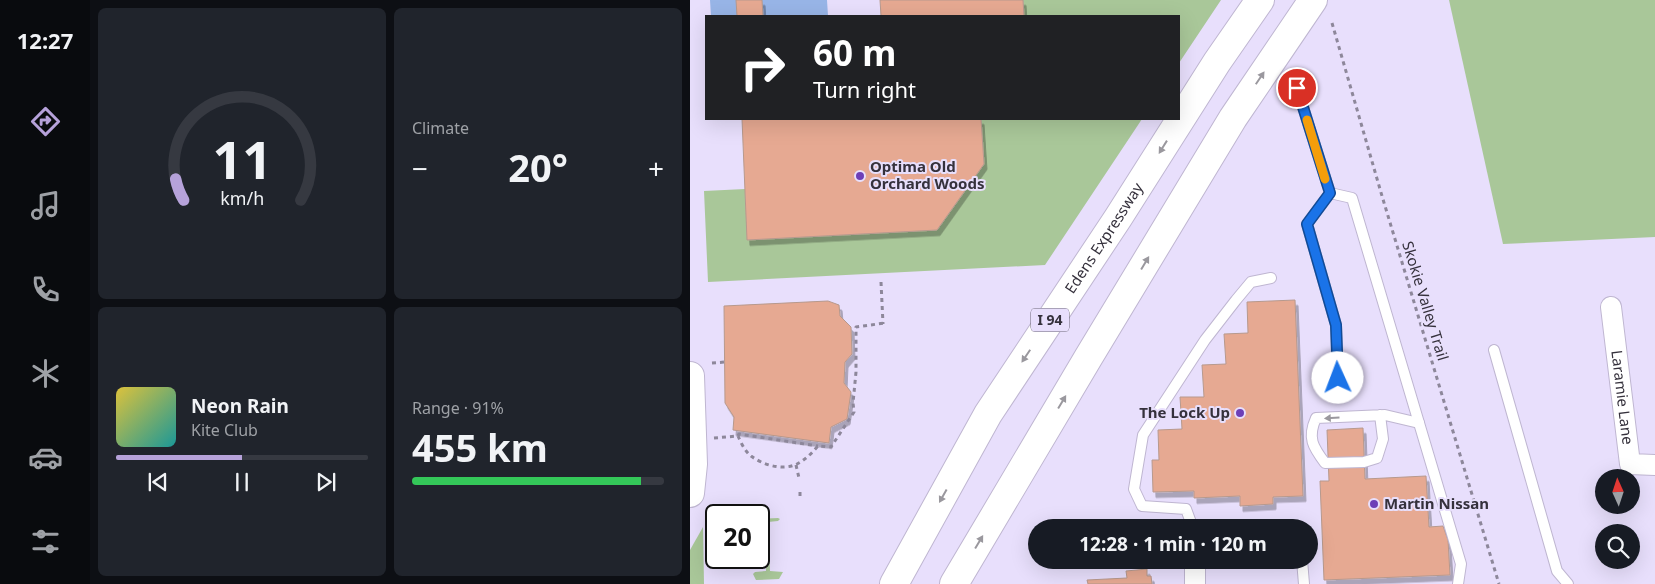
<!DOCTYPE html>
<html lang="en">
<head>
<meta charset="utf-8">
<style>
  body { margin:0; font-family:"Noto Sans",sans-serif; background:#20242c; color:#f1f3f6; height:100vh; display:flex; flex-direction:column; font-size:19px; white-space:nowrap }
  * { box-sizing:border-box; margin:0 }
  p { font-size:16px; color:#9ea1a6 }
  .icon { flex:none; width:28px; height:28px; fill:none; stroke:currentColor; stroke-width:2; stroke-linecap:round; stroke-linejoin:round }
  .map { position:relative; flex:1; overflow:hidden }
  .details { display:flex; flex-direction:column; gap:8px; padding:8px; background:#0d0f14; width:600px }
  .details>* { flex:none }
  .top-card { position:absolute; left:15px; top:15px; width:475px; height:105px; border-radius:0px; box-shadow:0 5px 20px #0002; background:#202124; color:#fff; overflow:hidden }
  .needle { width:32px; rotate:357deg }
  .fabs { position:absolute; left:905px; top:469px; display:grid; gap:10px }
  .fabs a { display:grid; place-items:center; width:45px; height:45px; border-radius:50%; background:#171b24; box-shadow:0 5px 20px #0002; font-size:25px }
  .speed { position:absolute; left:15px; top:504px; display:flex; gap:10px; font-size:25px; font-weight:700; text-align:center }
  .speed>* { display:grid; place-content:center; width:65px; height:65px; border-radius:50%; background:#171b24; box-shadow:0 5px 20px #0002; line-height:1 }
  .speed .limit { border:2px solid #111; border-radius:8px; background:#fff; color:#111 }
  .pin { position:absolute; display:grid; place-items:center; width:42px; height:42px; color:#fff; margin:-21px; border:2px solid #fff; border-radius:50%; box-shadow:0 1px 5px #0007 }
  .me { position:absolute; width:55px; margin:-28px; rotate:358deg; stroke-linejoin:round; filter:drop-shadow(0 0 4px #0008) }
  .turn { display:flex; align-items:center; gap:18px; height:105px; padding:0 25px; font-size:22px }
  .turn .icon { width:65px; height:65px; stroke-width:2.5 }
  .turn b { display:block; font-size:35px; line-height:42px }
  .big { font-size:38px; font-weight:700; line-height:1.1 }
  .details .card { flex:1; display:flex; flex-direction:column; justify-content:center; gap:8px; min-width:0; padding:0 18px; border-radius:8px; background:#20242c }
  .details .dial { align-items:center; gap:0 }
  .dial svg { height:130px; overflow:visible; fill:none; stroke:#363941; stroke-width:7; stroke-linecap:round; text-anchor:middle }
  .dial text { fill:#f1f3f6; stroke:none }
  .song { display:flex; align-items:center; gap:15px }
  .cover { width:60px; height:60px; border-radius:8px; background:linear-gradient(135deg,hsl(50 70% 55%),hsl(180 70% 35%)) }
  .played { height:5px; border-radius:2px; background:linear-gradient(90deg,#b6a2da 50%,#363941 50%) }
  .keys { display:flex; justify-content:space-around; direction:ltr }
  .heat { display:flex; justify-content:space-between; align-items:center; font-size:28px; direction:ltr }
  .charge { height:8px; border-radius:4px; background:linear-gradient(90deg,#34c759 91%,#363941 0) }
  .details .tiles { flex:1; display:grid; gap:8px; grid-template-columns:repeat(2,1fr) }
  .trip { position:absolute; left:338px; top:519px; width:290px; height:50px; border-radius:25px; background:#171b24; box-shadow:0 5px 20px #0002; font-weight:700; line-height:50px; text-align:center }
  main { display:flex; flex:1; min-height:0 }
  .dock { display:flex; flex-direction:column; width:90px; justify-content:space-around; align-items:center; background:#090b0e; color:#9ea1a6 }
  .dock .icon { width:35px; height:35px }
  .dock .current { color:#b6a2da }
  .dock b { font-size:22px; color:#f1f3f6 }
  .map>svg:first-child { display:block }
</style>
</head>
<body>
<main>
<nav class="dock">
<b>12:27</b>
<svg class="icon current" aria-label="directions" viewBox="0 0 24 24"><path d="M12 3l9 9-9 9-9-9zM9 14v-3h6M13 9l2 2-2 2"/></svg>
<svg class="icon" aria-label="music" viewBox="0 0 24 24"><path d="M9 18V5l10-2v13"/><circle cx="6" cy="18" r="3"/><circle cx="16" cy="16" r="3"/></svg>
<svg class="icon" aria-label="phone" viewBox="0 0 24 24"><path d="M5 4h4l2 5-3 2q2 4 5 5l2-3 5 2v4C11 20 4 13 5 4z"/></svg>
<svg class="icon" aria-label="climate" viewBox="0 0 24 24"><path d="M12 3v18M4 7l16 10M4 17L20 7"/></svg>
<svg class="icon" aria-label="car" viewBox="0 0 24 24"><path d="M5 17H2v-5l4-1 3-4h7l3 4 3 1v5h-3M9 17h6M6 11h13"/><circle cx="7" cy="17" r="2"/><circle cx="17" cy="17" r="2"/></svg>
<svg class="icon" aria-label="filters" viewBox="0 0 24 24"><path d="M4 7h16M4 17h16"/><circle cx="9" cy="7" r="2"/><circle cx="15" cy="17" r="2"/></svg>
</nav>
<section class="details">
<div class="tiles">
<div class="card dial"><svg viewBox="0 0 100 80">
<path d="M14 69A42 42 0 1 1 86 69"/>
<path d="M14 69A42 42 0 0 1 9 56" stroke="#b6a2da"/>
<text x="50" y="56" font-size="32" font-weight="700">11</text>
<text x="50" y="72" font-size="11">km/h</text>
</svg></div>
<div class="card"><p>Climate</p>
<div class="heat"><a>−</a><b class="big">20°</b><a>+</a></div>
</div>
<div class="card">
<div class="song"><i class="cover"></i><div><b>Neon Rain</b><p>Kite Club</p></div></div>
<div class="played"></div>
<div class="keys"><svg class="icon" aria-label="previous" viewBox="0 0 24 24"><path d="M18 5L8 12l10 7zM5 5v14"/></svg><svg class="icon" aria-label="pause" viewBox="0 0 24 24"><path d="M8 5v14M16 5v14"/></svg><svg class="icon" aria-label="next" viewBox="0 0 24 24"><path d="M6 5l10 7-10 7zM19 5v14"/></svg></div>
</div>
<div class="card"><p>Range · 91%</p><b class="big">455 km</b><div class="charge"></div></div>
</div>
</section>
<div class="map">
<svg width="965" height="584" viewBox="0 0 965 584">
  <defs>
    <filter id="shadow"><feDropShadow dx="3" dy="5.5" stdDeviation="0" flood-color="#0004"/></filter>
  </defs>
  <rect width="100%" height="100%" fill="#e8dffc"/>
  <g fill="#a9c799">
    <path d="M 333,0 L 531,0 L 489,63 L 489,16 L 334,16 Z"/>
    <path d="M 759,0 L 965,0 L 965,237 L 813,244 Z"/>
    <path d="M 291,119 L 452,119 L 355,265 L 18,282 L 14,191 L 55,189 L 58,240 L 247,230 L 294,164 Z"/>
    <path d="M 88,518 L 90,519 L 88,521 L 78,522 L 80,571 L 93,572 L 89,579 L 66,580 L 63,574 L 65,572 L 76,571 L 74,522 L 69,522 L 69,519 Z"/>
    <path d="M 13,527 L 14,584 L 0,584 L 0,550 Z"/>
  </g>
  <path fill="#98b5e7" d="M 20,0 L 137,0 L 138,16 L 21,16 Z"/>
  <g fill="#e6a992" stroke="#b7998d" filter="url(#shadow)">
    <path d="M 46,0 L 72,0 L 73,16 L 47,16 Z"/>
    <path d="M 190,0 L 333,0 L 334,16 L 191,16 Z"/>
    <path d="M 52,119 L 291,119 L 294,164 L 247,230 L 57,240 Z"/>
    <path d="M 605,300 L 613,496 L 583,497 L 583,504 L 550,506 L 550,496 L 504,498 L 504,491 L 463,492 L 462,460 L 469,460 L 468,430 L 492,429 L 490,397 L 514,397 L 512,365 L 536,364 L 534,334 L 558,333 L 557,302 Z"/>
    <path d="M 138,301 L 149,305 L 150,316 L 161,327 L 162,354 L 155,362 L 154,383 L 161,392 L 157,419 L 141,427 L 139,443 L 43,430 L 44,417 L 35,403 L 34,306 Z"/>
    <path d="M 673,428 L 675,479 L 736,476 L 739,527 L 753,526 L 758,540 L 760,575 L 634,580 L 630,481 L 639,481 L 637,430 Z"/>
    <path d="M 457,569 L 457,576 L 461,576 L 462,584 L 398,584 L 397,580 L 437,578 L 436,571 Z"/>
  </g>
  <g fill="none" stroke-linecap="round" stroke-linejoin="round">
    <g stroke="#bfb6d1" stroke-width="12">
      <g id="lane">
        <path d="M 607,88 L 640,193"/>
        <path d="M 804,350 L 867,571 L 878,584"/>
        <path d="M 648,378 L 646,325 L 617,224 L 640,193 L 662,198 L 771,564 L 768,584"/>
        <path d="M 690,415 L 693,439 L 687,458 L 674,462 L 635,463 C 623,447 617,438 626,418 L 695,415 L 729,423"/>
        <path d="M 503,528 L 496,509 L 452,506 L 444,489 L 453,435 L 515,340 L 546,300 L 561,282 L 581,278"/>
        <path d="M 612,560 L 614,584"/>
      </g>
    </g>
    <g stroke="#bfb6d1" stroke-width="22">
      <g id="street">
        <path id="s1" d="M 921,307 L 940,464 L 965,465"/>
        <path d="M 505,560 L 505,584"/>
      </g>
    </g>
    <g stroke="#bfb6d1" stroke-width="30">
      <path id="secondary" d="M 0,376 L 3,464 L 0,493"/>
    </g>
    <g stroke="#bfb6d1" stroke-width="30">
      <g id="highway">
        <path id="s2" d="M 204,584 L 298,414 L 428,218 L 527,62 L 570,0"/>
        <path d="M 264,584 L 398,358 L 543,118 L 623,0"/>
      </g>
    </g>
    <g stroke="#8d879a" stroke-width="3" stroke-dasharray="4 4" stroke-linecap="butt">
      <path d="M 642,23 L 692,196 L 809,584"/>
      <path d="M 191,282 L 193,324"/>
      <path d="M 22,363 L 35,362"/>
      <path d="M 48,436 L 49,434 L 128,446"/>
      <path d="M 24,438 L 48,436 C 51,443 55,451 61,456 C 73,465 93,471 107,464 C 115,460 122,453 128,446 L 141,447 L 164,412 L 163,403 L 166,372 L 166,327 L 195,323"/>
      <path d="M 106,465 L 109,478"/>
      <path d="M 110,492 L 110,499"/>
    </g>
    <use href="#lane" stroke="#fff" stroke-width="10"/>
    <use href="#street" stroke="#fff" stroke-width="20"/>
    <use href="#secondary" stroke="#fff" stroke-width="28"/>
    <use href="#highway" stroke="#fff" stroke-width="28"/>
  </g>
  <defs><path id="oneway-solid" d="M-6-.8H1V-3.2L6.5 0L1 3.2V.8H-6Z" transform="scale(1.25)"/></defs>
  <g fill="#9a989e">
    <use href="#oneway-solid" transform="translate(570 78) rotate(-56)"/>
    <use href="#oneway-solid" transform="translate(473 147) rotate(122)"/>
    <use href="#oneway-solid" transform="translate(455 263) rotate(-59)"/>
    <use href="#oneway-solid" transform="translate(336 356) rotate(124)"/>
    <use href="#oneway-solid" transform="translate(372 402) rotate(-59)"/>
    <use href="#oneway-solid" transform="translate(642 418) rotate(177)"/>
    <use href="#oneway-solid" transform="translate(253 496) rotate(119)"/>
    <use href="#oneway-solid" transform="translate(289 542) rotate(-59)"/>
  </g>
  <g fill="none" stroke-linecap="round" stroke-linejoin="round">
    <g stroke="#114b97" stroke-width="12">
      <path id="route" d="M 607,88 L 640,193 L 617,224 L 646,325 L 648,378"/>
    </g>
    <use href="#route" stroke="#1a73e8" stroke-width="9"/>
    <path stroke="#f59e0b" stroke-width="9" d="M 617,120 L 635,179"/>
  </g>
  <g fill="#6d3fb7" stroke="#e8dffc" stroke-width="2">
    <circle cx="170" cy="176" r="5"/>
    <circle cx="550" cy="413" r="5"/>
    <circle cx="684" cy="504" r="5"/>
  </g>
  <g text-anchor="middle" stroke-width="4" stroke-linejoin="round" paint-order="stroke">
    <rect fill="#e8dffc" stroke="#6b6576" stroke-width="1" x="341" y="308.5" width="38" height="23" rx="4"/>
    <g font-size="14" font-weight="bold" fill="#35313c">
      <text x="360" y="325">I 94</text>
    </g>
    <g font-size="15" font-weight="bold" fill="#35313c" stroke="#e8dffc" text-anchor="start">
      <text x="180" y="172">Optima Old<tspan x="180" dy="17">Orchard Woods</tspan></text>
      <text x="540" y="418" text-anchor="end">The Lock Up</text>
      <text x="694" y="509">Martin Nissan</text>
    </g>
    <g font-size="15" fill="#35313c" stroke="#e8dffc">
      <text dy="5" stroke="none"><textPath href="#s2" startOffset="405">Edens Expressway</textPath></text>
      <text transform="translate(735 301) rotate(73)" y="5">Skokie Valley Trail</text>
      <text dy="5" stroke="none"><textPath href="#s1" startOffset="91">Laramie Lane</textPath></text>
    </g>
  </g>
</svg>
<div class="fabs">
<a><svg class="needle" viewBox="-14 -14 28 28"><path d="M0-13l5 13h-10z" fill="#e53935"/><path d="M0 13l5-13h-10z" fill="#9ea1a6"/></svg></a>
<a><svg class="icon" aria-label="search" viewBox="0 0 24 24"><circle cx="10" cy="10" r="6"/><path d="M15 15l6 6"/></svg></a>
</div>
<div class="speed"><div class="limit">20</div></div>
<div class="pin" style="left:607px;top:88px;background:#d93025"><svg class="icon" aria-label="arrive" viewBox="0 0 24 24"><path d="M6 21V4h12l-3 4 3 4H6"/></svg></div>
<svg class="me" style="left:648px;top:378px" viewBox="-20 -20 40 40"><circle r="19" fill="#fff"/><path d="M0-13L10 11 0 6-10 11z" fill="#1a73e8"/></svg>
<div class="trip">12:28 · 1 min · 120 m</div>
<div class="top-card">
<div class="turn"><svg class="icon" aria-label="right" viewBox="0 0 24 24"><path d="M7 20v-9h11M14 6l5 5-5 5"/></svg><div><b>60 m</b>Turn right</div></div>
</div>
</div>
</main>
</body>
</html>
